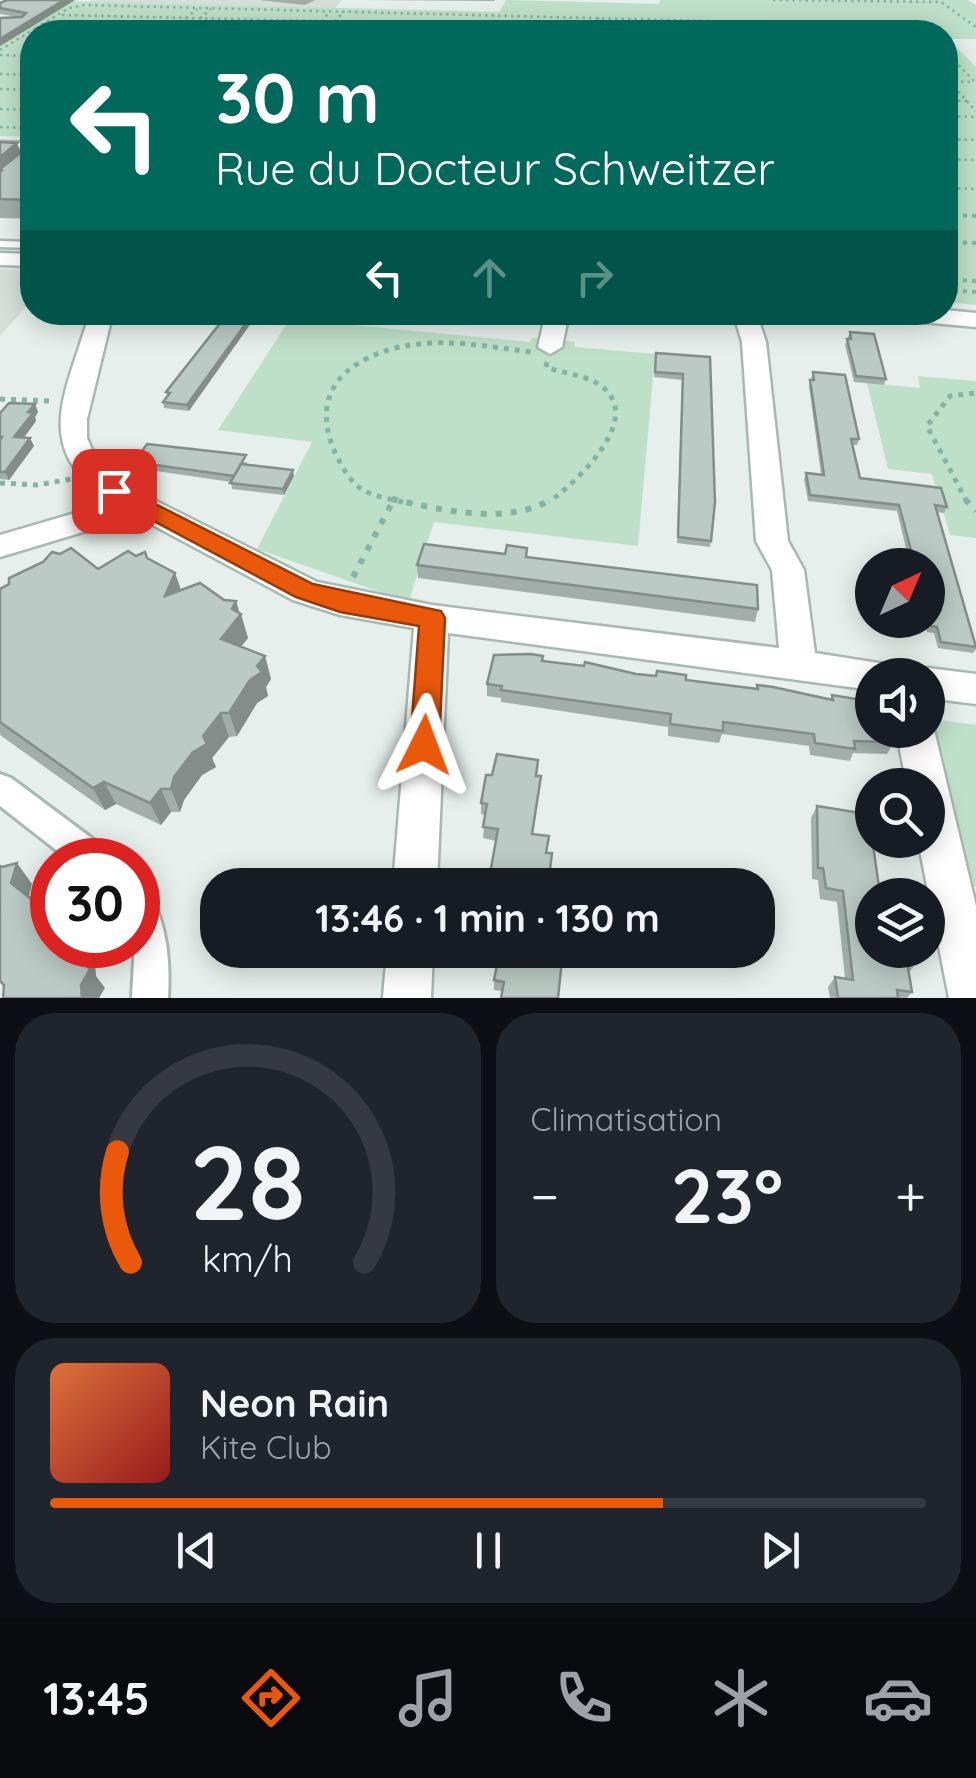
<!DOCTYPE html>
<html lang="fr">
<head>
<meta charset="utf-8">
<style>
  body { margin:0; font-family:Quicksand,sans-serif; background:#20242c; color:#f1f3f6; height:100vh; display:flex; flex-direction:column; font-size:38px; white-space:nowrap }
  * { box-sizing:border-box; margin:0 }
  p { font-size:32px; color:#9ea1a6 }
  .icon { flex:none; width:55px; height:55px; fill:none; stroke:currentColor; stroke-width:2; stroke-linecap:round; stroke-linejoin:round }
  .map { position:relative; height:998px; overflow:hidden }
  .sheet { display:flex; flex-direction:column; gap:15px; padding:15px; background:#0d0f14; flex:1 }
  .sheet>* { flex:none }
  .hud { position:absolute; left:20px; top:20px; width:938px; height:305px; border-radius:40px; box-shadow:0 5px 25px #0003; background:#00695c; color:#fff; overflow:hidden }
  .needle { width:65px; rotate:44deg }
  .tools { position:absolute; left:855px; top:548px; display:grid; gap:20px }
  .tools a { display:grid; place-items:center; width:90px; height:90px; border-radius:50%; background:#171b24; box-shadow:0 5px 25px #0003; font-size:50px }
  .speed { position:absolute; left:30px; top:838px; display:flex; gap:20px; font-size:50px; font-weight:700; text-align:center }
  .speed>* { display:grid; place-content:center; width:130px; height:130px; border-radius:50%; background:#171b24; box-shadow:0 5px 25px #0003; line-height:1 }
  .speed .limit { border:15px solid #d22; background:#fff; color:#111 }
  .pin { position:absolute; display:grid; place-items:center; width:85px; height:85px; color:#fff; margin:-42px; border-radius:20px; box-shadow:0 5px 15px #0006 }
  .me { position:absolute; width:110px; margin:-55px; rotate:3deg; stroke-linejoin:round; filter:drop-shadow(0 0 8px #0008) }
  .turn { display:flex; align-items:center; gap:35px; height:210px; padding:0 30px; font-size:45px }
  .turn .icon { width:130px; height:130px; stroke-width:2.5 }
  .turn b { display:block; font-size:70px; line-height:85px }
  .lanes { display:flex; align-items:center; height:95px; padding:0 30px; background:#0003; justify-content:center; gap:50px; direction:ltr }
  .lanes .off { opacity:.35 }
  .big { font-size:75px; font-weight:700; line-height:1.1 }
  .sheet .tile { flex:1; display:flex; flex-direction:column; justify-content:center; gap:15px; min-width:0; padding:0 35px; border-radius:40px; background:#20242c }
  .sheet .dial { align-items:center; gap:0 }
  .dial svg { height:260px; overflow:visible; fill:none; stroke:#363941; stroke-width:7; stroke-linecap:round; text-anchor:middle }
  .dial text { fill:#f1f3f6; stroke:none }
  .song { display:flex; align-items:center; gap:30px }
  .cover { width:120px; height:120px; border-radius:15px; background:linear-gradient(135deg,hsl(20 70% 55%),hsl(0 70% 35%)) }
  .played { height:10px; border-radius:5px; background:linear-gradient(90deg,#ea580c 70%,#363941 70%) }
  .keys { display:flex; justify-content:space-around; direction:ltr }
  .heat { display:flex; justify-content:space-between; align-items:center; font-size:55px; direction:ltr }
  .sheet .tiles { flex:1; display:grid; gap:15px; grid-template-columns:1fr 1fr }
  .tile:last-child { grid-column:span 2 }
  .trip { position:absolute; left:200px; top:868px; width:575px; height:100px; border-radius:40px; background:#171b24; box-shadow:0 5px 25px #0003; font-weight:700; line-height:100px; text-align:center }
  .tabs { display:flex; height:160px; justify-content:space-around; align-items:center; background:#090b0e; color:#9ea1a6 }
  .tabs .icon { width:70px; height:70px }
  .tabs .selected { color:#ea580c }
  .tabs b { font-size:45px; color:#f1f3f6 }
  .map>svg:first-child { display:block }
</style>
</head>
<body>
<div class="map">
<svg width="976" height="998" viewBox="0 0 976 998">
  <rect width="100%" height="100%" fill="#e6efeb"/>
  <g fill="#d4dfda">
    <path d="M 93,0 L 342,0 L 335,8 L 89,2 Z"/>
    <path d="M 0,269 L 32,270 L 32,300 L 0,336 Z"/>
  </g>
  <g fill="#bfe0c8">
    <path d="M 506,0 L 659,4 L 660,0 L 968,0 L 976,5 L 976,39 L 948,39 L 976,67 L 976,305 L 945,302 L 945,32 L 32,32 L 32,137 L 0,136 L 0,35 L 58,1 L 499,12 Z"/>
    <path d="M 300,320 L 530,342 L 532,338 L 575,342 L 575,347 L 655,354 L 638,546 L 434,522 L 410,598 L 386,594 L 257,549 L 312,442 L 218,430 L 286,325 L 295,325 Z"/>
    <path d="M 918,376 L 976,381 L 976,538 L 950,535 L 932,474 L 888,469 L 867,383 L 920,388 Z"/>
    <path d="M 932,719 L 976,725 L 976,887 L 970,886 Z"/>
  </g>
  <g fill="none" stroke-linecap="round" stroke-linejoin="round">
    <g stroke="#a8b8b2" stroke-width="5">
      <g id="service">
        <path d="M 0,142 L 32,143 L 32,148 L 0,148 Z"/>
        <path d="M 0,241 L 32,242 L 32,248 L 0,247 Z"/>
      </g>
    </g>
    <g stroke="#a8b8b2" stroke-width="6">
      <g id="pedestrian">
        <path d="M 0,774 L 11,778 L 106,849 L 111,860 L 69,860 L 0,806 Z"/>
        <path d="M 138,889 L 150,894 C 167,928 170,960 168,998 L 132,998 Z"/>
      </g>
    </g>
    <g stroke="#a8b8b2" stroke-width="5">
      <g id="minor">
        <path d="M 0,253 L 32,254 L 32,266 L 0,265 Z"/>
        <path d="M 945,310 L 976,313 L 976,327 L 890,319 L 879,312 Z"/>
        <path d="M 90,312 L 113,312 L 87,419 L 87,438 L 97,461 L 113,476 L 150,498 L 317,582 L 432,605 L 779,648 L 772,570 L 756,541 L 742,342 L 733,312 L 756,312 L 766,342 L 788,541 L 804,570 L 815,653 L 885,664 L 890,675 L 872,675 L 872,690 L 448,633 L 437,885 L 393,885 L 414,628 L 340,615 L 293,600 L 136,516 L 0,557 L 0,535 L 113,502 C 27,449 68,391 90,312 Z"/>
        <path d="M 546,312 L 569,312 L 562,347 L 550,354 L 538,347 Z"/>
        <path d="M 928,668 L 976,674 L 976,704 L 928,698 L 928,675 L 914,675 Z"/>
        <path d="M 928,718 L 934,730 L 976,906 L 976,998 L 949,998 L 918,840 L 928,840 L 928,785 L 907,785 L 896,730 L 928,730 Z"/>
        <path d="M 387,950 L 433,950 L 431,998 L 383,998 Z"/>
      </g>
    </g>
    <g stroke="#86b3a5" stroke-width="2.5" stroke-dasharray="2.5 4" stroke-linecap="butt">
      <path d="M 773,0 L 941,2 L 976,27"/>
      <path d="M 62,15 L 778,32"/>
      <path d="M 598,17 L 598,32"/>
      <path d="M 36,28 L 69,8 L 84,5 L 901,26"/>
      <path d="M 171,31 L 197,9"/>
      <path d="M 185,31 L 211,9"/>
      <path d="M 314,32 L 330,11"/>
      <path d="M 327,32 L 343,12"/>
      <path d="M 906,32 L 901,26 L 922,27 L 928,32"/>
      <path d="M 0,50 L 36,28 L 201,32"/>
      <path d="M 945,51 L 976,83"/>
      <path d="M 0,55 L 32,56"/>
      <path d="M 0,74 L 32,75"/>
      <path d="M 945,77 L 976,111"/>
      <path d="M 948,81 L 972,82"/>
      <path d="M 0,89 L 32,90"/>
      <path d="M 945,100 L 967,101"/>
      <path d="M 0,109 L 32,110"/>
      <path d="M 945,116 L 976,117"/>
      <path d="M 0,127 L 32,128"/>
      <path d="M 945,139 L 976,140"/>
      <path d="M 945,159 L 976,160"/>
      <path d="M 945,188 L 976,189"/>
    </g>
    <g stroke="#86b3a5" stroke-width="4" stroke-dasharray="4 5" stroke-linecap="butt">
      <path d="M 945,215 L 976,216"/>
      <path d="M 945,242 L 976,243"/>
      <path d="M 945,279 L 976,281"/>
      <path d="M 945,290 L 976,292"/>
    </g>
    <g stroke="#86b3a5" stroke-width="5" stroke-dasharray="5 6" stroke-linecap="butt">
      <path d="M 547,362 L 546,367 C 565,374 589,375 605,389 C 641,423 575,483 549,502"/>
      <path d="M 0,399 L 52,401"/>
      <path d="M 0,483 L 37,485 L 71,479"/>
      <path d="M 403,502 C 389,499 372,496 360,488 C 349,480 343,468 337,457 C 318,417 323,382 364,360 C 417,332 475,345 531,352"/>
      <path d="M 967,502 L 927,426 L 950,396 L 976,393"/>
    </g>
    <g stroke="#86b3a5" stroke-width="6" stroke-dasharray="6 9" stroke-linecap="butt">
      <path d="M 392,499 C 441,510 507,526 552,499"/>
      <path d="M 965,499 L 976,511"/>
      <path d="M 353,577 L 393,501"/>
    </g>
    <use href="#service" fill="#fff" fill-rule="evenodd"/>
    <use href="#pedestrian" fill="#fff" fill-rule="evenodd"/>
    <use href="#minor" fill="#fff" fill-rule="evenodd"/>
  </g>
  <g fill="#a1aea9">
    <path d="M 7,0 L 75,0 L 0,46 L 18,17 L 0,14 L 0,3 Z"/>
    <path d="M 259,0 L 315,0 L 305,5 Z"/>
    <path d="M 365,0 L 495,0 L 494,1 Z"/>
    <path d="M 32,139 L 32,219 L 0,218 L 0,142 L 17,143 L 21,153 L 28,147 Z"/>
    <path d="M 147,312 L 180,312 L 170,325 L 145,322 L 143,316 Z"/>
    <path d="M 229,312 L 189,411 L 164,408 L 163,402 L 167,396 L 166,392 Z"/>
    <path d="M 850,332 L 886,379 L 884,385 L 854,382 L 845,345 Z"/>
    <path d="M 656,353 L 710,357 L 711,541 L 710,547 L 677,543 L 682,380 L 654,377 Z"/>
    <path d="M 813,372 L 859,439 L 857,445 L 853,445 L 860,478 L 947,507 L 944,513 L 937,512 L 976,644 L 976,649 L 973,653 L 938,648 L 934,633 L 927,632 L 924,620 L 928,620 L 928,565 L 910,565 L 897,511 L 808,501 L 804,479 L 806,473 L 821,474 L 809,386 Z"/>
    <path d="M 35,404 L 38,412 L 35,417 L 36,421 L 24,438 L 34,446 L 9,480 L 0,479 L 0,413 Z"/>
    <path d="M 134,462 L 247,462 L 246,465 L 294,476 L 284,495 L 232,489 L 231,482 L 136,468 Z"/>
    <path d="M 527,548 L 527,557 L 758,609 L 755,622 L 418,578 L 417,565 L 505,554 Z"/>
    <path d="M 136,556 L 147,558 L 175,573 L 181,590 L 236,601 L 248,638 L 241,646 L 265,656 L 271,679 L 266,687 L 268,696 L 257,703 L 237,736 L 229,737 L 212,758 L 216,767 L 202,775 L 184,800 L 180,812 L 171,812 L 161,825 L 116,804 L 105,810 L 0,735 L 0,589 L 98,569 Z"/>
    <path d="M 542,661 L 756,689 L 757,685 L 830,700 L 832,695 L 863,704 L 894,742 L 887,754 L 853,753 L 850,761 L 810,755 L 809,746 L 722,734 L 719,743 L 668,736 L 668,727 L 501,702 L 501,698 L 487,696 L 487,684 Z"/>
    <path d="M 537,776 L 541,776 L 540,788 L 496,841 L 483,838 L 485,815 L 481,814 L 481,803 Z"/>
    <path d="M 817,806 L 865,837 L 880,894 L 916,964 L 909,972 L 912,992 L 907,998 L 830,998 L 828,987 L 835,977 L 845,978 L 837,902 L 820,899 L 818,880 L 812,879 L 811,818 Z"/>
    <path d="M 563,950 L 502,991 L 494,990 L 494,980 Z"/>
  </g>
  <g fill="#838d89">
    <path d="M 64,0 L 75,0 L 0,46 L 0,39 Z"/>
    <path d="M 17,143 L 22,157 L 0,170 L 0,157 Z"/>
    <path d="M 174,312 L 180,312 L 170,325 L 168,319 Z"/>
    <path d="M 254,312 L 259,312 L 189,411 L 187,405 Z"/>
    <path d="M 35,404 L 38,412 L 35,417 L 36,421 L 18,445 L 14,437 Z"/>
    <path d="M 30,438 L 34,446 L 9,480 L 5,472 Z"/>
    <path d="M 293,470 L 294,476 L 284,495 L 283,489 Z"/>
    <path d="M 175,573 L 183,596 L 165,596 Z"/>
    <path d="M 236,601 L 240,616 L 241,614 L 248,638 L 229,662 L 221,639 Z"/>
    <path d="M 265,656 L 271,679 L 266,687 L 268,696 L 257,703 L 237,736 L 229,713 L 257,666 Z"/>
    <path d="M 221,713 L 229,737 L 212,758 L 216,767 L 202,775 L 184,800 L 180,812 L 171,789 L 174,777 L 203,736 Z"/>
    <path d="M 104,782 L 116,804 L 105,810 L 93,788 Z"/>
    <path d="M 161,789 L 171,812 L 161,825 L 150,803 Z"/>
    <path d="M 17,863 L 32,884 L 27,904 L 11,883 Z"/>
    <path d="M 81,945 L 92,945 L 94,948 L 96,976 L 105,988 L 99,998 L 82,998 Z"/>
  </g>
  <g fill="#bbcac4" stroke="#838d89" stroke-width="2.5">
    <path d="M 7,0 L 64,0 L 0,39 L 0,18 L 22,17 L 26,13 L 0,8 L 0,3 Z"/>
    <path d="M 30,139 L 32,139 L 32,200 L 0,199 L 0,172 L 2,170 L 0,169 L 28,147 Z"/>
    <path d="M 0,142 L 17,143 L 0,157 Z"/>
    <path d="M 147,312 L 174,312 L 168,319 L 143,316 Z"/>
    <path d="M 229,312 L 254,312 L 187,405 L 163,402 L 170,393 L 166,392 Z"/>
    <path d="M 850,332 L 874,334 L 886,379 L 856,376 L 847,339 L 851,339 Z"/>
    <path d="M 656,353 L 710,357 L 715,502 L 711,541 L 678,537 L 683,374 L 655,372 Z"/>
    <path d="M 813,372 L 845,375 L 859,439 L 851,439 L 860,478 L 941,488 L 947,507 L 935,505 L 976,647 L 941,642 L 937,627 L 931,626 L 928,614 L 928,565 L 915,565 L 899,505 L 810,495 L 806,473 L 824,475 L 810,380 L 814,380 Z"/>
    <path d="M 9,403 L 35,404 L 28,412 L 33,413 L 14,437 L 30,438 L 5,472 L 0,472 L 0,440 L 2,437 L 0,437 L 0,413 Z"/>
    <path d="M 147,444 L 246,455 L 234,476 L 134,462 Z"/>
    <path d="M 241,464 L 293,470 L 283,489 L 230,483 Z"/>
    <path d="M 424,544 L 505,554 L 507,545 L 527,548 L 526,557 L 757,585 L 758,609 L 417,565 Z"/>
    <path d="M 71,548 L 98,569 L 128,551 L 136,556 L 145,552 L 147,558 L 175,573 L 165,596 L 200,583 L 224,600 L 236,601 L 232,609 L 241,614 L 221,639 L 265,656 L 257,666 L 262,672 L 250,680 L 229,713 L 221,713 L 203,736 L 207,744 L 193,752 L 174,777 L 171,789 L 161,789 L 150,803 L 104,782 L 93,788 L 0,722 L 0,589 L 9,584 L 9,578 L 43,562 L 52,552 L 60,554 Z"/>
    <path d="M 531,654 L 543,656 L 542,661 L 584,666 L 585,662 L 636,674 L 656,676 L 657,671 L 686,675 L 686,680 L 758,689 L 757,685 L 773,687 L 833,700 L 832,695 L 862,700 L 863,704 L 872,706 L 872,730 L 892,730 L 894,742 L 854,741 L 855,749 L 815,743 L 814,734 L 723,722 L 723,731 L 670,724 L 671,714 L 501,690 L 502,686 L 487,684 L 494,655 Z"/>
    <path d="M 497,754 L 538,760 L 536,776 L 541,776 L 532,834 L 549,836 L 546,853 L 552,853 L 548,885 L 488,885 L 498,829 L 483,827 L 487,804 L 481,803 L 486,775 L 492,775 Z"/>
    <path d="M 817,806 L 861,813 L 865,837 L 872,838 L 880,894 L 887,895 L 872,895 L 872,950 L 914,950 L 916,964 L 907,962 L 912,992 L 897,990 L 898,998 L 838,998 L 835,977 L 853,980 L 843,891 L 826,888 L 823,868 L 818,868 Z"/>
    <path d="M 17,863 L 11,883 L 30,898 L 47,891 L 48,901 L 52,904 L 52,945 L 81,945 L 81,961 L 90,969 L 81,985 L 82,998 L 3,998 L 4,985 L 0,981 L 0,866 L 2,867 Z"/>
    <path d="M 500,950 L 563,950 L 558,998 L 501,998 L 504,982 L 494,980 Z"/>
  </g>
  <path fill="#ea580c" stroke="#983908" stroke-width="2.5" d="M 114,483 L 313,584 L 441,611 L 445,618 L 439,745 L 435,754 L 424,758 L 414,754 L 410,745 L 419,626 L 340,612 L 296,597 L 107,496 L 103,491 L 107,485 Z"/>
</svg>
<div class="tools">
<a><svg class="needle" viewBox="-14 -14 28 28"><path d="M0-13l5 13h-10z" fill="#e53935"/><path d="M0 13l5-13h-10z" fill="#9ea1a6"/></svg></a>
<a><svg class="icon" aria-label="sound" viewBox="0 0 24 24"><path d="M4 9h4l5-4v14l-5-4H4zM17 9q2 3 0 6"/></svg></a>
<a><svg class="icon" aria-label="search" viewBox="0 0 24 24"><circle cx="10" cy="10" r="6"/><path d="M15 15l6 6"/></svg></a>
<a><svg class="icon" aria-label="layers" viewBox="0 0 24 24"><path d="M12 4l9 5-9 5-9-5zM3 14l9 5 9-5"/></svg></a>
</div>
<div class="speed"><div class="limit">30</div></div>
<div class="pin" style="left:114px;top:491px;background:#d93025"><svg class="icon" aria-label="arrive" viewBox="0 0 24 24"><path d="M6 21V4h12l-3 4 3 4H6"/></svg></div>
<svg class="me" style="left:424px;top:745px" viewBox="-20 -20 40 40"><path d="M0-17L14 15 0 8-14 15z" fill="#ea580c" stroke="#fff" stroke-width="4"/></svg>
<div class="trip">13:46 · 1 min · 130 m</div>
<div class="hud">
<div class="turn"><svg class="icon" aria-label="left" viewBox="0 0 24 24"><path d="M17 20v-9H6M10 6l-5 5 5 5"/></svg><div><b>30 m</b>Rue du Docteur Schweitzer</div></div>
<div class="lanes"><svg class="icon" aria-label="left" viewBox="0 0 24 24"><path d="M17 20v-9H6M10 6l-5 5 5 5"/></svg><svg class="icon off" aria-label="ahead" viewBox="0 0 24 24"><path d="M12 20V5M6 11l6-6 6 6"/></svg><svg class="icon off" aria-label="right" viewBox="0 0 24 24"><path d="M7 20v-9h11M14 6l5 5-5 5"/></svg></div>
</div>
</div>
<section class="sheet">
<div class="tiles">
<div class="tile dial"><svg viewBox="0 0 100 80">
<path d="M14 69A42 42 0 1 1 86 69"/>
<path d="M14 69A42 42 0 0 1 10 35" stroke="#ea580c"/>
<text x="50" y="56" font-size="32" font-weight="700">28</text>
<text x="50" y="72" font-size="11">km/h</text>
</svg></div>
<div class="tile"><p>Climatisation</p>
<div class="heat"><a>−</a><b class="big">23°</b><a>+</a></div>
</div>
<div class="tile">
<div class="song"><i class="cover"></i><div><b>Neon Rain</b><p>Kite Club</p></div></div>
<div class="played"></div>
<div class="keys"><svg class="icon" aria-label="previous" viewBox="0 0 24 24"><path d="M18 5L8 12l10 7zM5 5v14"/></svg><svg class="icon" aria-label="pause" viewBox="0 0 24 24"><path d="M8 5v14M16 5v14"/></svg><svg class="icon" aria-label="next" viewBox="0 0 24 24"><path d="M6 5l10 7-10 7zM19 5v14"/></svg></div>
</div>
</div>
</section>
<nav class="tabs">
<b>13:45</b>
<svg class="icon selected" aria-label="directions" viewBox="0 0 24 24"><path d="M12 3l9 9-9 9-9-9zM9 14v-3h6M13 9l2 2-2 2"/></svg>
<svg class="icon" aria-label="music" viewBox="0 0 24 24"><path d="M9 18V5l10-2v13"/><circle cx="6" cy="18" r="3"/><circle cx="16" cy="16" r="3"/></svg>
<svg class="icon" aria-label="phone" viewBox="0 0 24 24"><path d="M5 4h4l2 5-3 2q2 4 5 5l2-3 5 2v4C11 20 4 13 5 4z"/></svg>
<svg class="icon" aria-label="climate" viewBox="0 0 24 24"><path d="M12 3v18M4 7l16 10M4 17L20 7"/></svg>
<svg class="icon" aria-label="car" viewBox="0 0 24 24"><path d="M5 17H2v-5l4-1 3-4h7l3 4 3 1v5h-3M9 17h6M6 11h13"/><circle cx="7" cy="17" r="2"/><circle cx="17" cy="17" r="2"/></svg>
</nav>
</body>
</html>
